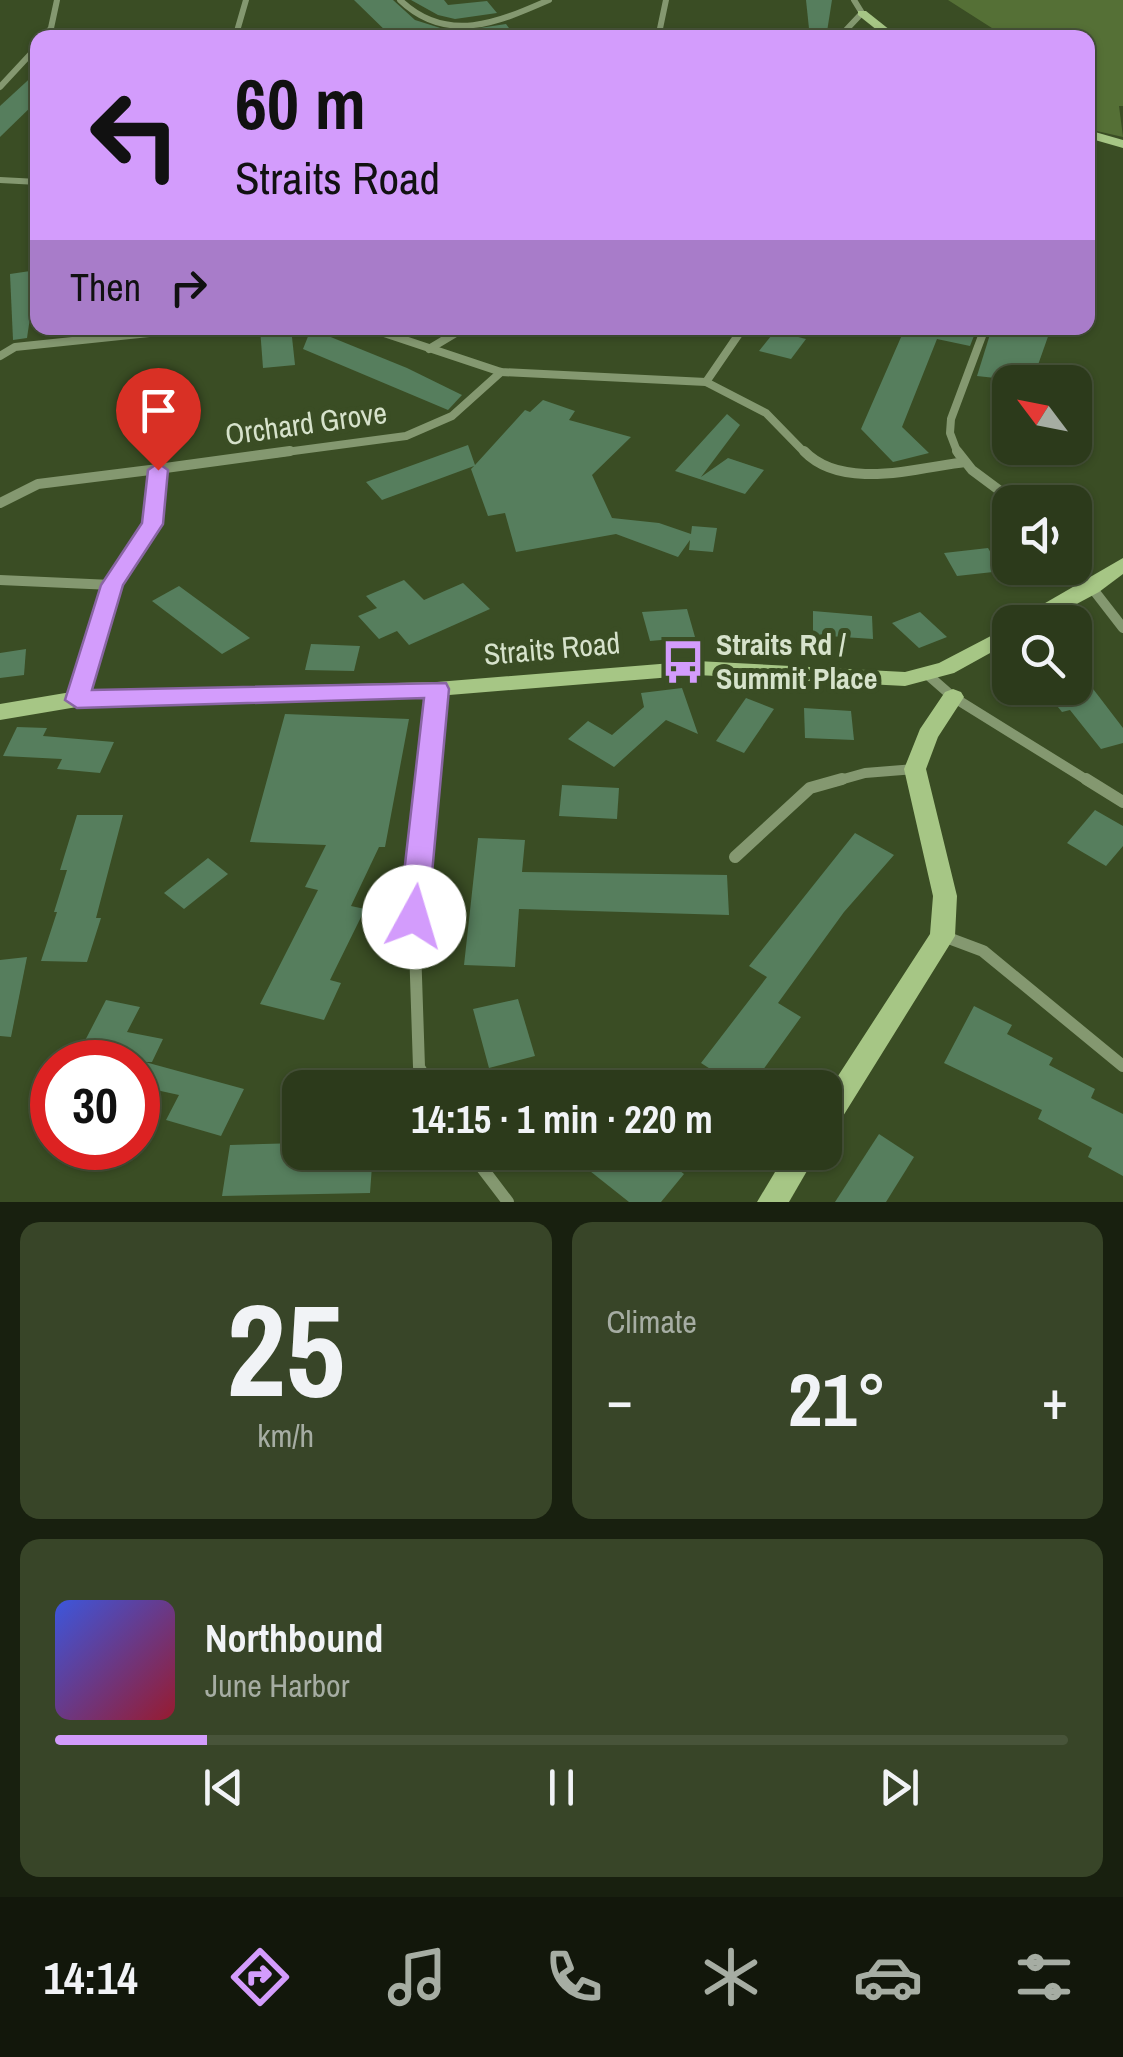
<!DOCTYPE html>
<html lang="en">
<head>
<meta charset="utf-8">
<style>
  body { margin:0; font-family:"Archivo Narrow",sans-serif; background:#384528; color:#f1f3f6; height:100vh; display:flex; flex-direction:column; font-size:38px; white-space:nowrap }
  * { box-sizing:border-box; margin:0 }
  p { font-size:32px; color:#a6ada3 }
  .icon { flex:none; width:55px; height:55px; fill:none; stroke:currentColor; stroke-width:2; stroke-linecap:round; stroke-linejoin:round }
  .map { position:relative; height:1202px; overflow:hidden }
  .sheet { display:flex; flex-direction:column; gap:20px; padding:20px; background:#18200f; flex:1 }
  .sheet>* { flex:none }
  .guide { position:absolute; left:30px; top:30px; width:1065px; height:305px; border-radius:20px; box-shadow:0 2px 8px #0004,0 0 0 2px #48543a; background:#d39cfc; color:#111; overflow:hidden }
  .needle { width:65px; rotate:302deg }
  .fabs { position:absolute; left:992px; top:365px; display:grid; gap:20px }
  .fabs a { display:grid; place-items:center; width:100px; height:100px; border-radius:20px; background:#2c3a1b; box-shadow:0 2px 8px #0004,0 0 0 2px #48543a; font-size:50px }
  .speed { position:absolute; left:30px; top:1040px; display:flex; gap:20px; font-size:50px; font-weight:700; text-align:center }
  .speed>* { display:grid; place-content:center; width:130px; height:130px; border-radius:50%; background:#2c3a1b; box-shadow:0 2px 8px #0004,0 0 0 2px #48543a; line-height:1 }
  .speed .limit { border:15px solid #d22; background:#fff; color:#111 }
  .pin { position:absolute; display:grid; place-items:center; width:85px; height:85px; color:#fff; margin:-102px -42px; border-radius:50% 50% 50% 0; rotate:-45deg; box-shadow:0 0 10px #0007 }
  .pin .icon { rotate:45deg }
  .me { position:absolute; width:110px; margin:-55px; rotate:6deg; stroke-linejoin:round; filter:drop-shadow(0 0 8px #0008) }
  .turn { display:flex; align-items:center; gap:35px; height:210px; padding:0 40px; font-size:45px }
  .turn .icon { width:130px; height:130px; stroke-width:2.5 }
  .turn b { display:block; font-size:70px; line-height:85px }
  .then { display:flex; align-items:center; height:95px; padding:0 40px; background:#0003; gap:20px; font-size:38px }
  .big { font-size:75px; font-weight:700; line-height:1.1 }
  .sheet .card { flex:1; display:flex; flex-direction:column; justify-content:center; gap:15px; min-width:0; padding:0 35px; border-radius:20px; background:#384528 }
  .sheet .dial { align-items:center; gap:0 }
  .dial b { font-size:130px; line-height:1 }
  .song { display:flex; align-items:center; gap:30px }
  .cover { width:120px; height:120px; border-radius:15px; background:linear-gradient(135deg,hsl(230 70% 55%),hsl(350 70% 35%)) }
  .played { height:10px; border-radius:5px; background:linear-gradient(90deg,#d39cfc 15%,#48543a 15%) }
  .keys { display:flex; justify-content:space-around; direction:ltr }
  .heat { display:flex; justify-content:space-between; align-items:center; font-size:55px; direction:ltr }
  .sheet .tiles { flex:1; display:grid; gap:20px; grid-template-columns:1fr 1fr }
  .card:last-child { grid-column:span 2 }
  .trip { position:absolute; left:282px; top:1070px; width:560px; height:100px; border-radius:20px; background:#2c3a1b; box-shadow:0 2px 8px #0004,0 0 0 2px #48543a; font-weight:700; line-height:100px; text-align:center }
  .dock { display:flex; height:160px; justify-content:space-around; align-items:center; background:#12170b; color:#a6ada3 }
  .dock .icon { width:70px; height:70px }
  .dock .current { color:#d39cfc }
  .dock b { font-size:45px; color:#f1f3f6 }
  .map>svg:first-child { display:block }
</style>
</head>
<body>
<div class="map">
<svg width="1123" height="1202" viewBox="0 0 1123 1202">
  <rect width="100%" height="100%" fill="#3a4d24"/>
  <path fill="#557036" d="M 948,0 L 1123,0 L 1123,106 L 1119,106 L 1123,137 L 1088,129 L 1088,38 L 1006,37 Z"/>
  <g fill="#567e5d">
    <path d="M 354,0 L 393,0 L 415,20 L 453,32 L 506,24 L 516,38 L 393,38 Z"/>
    <path d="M 411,0 L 444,0 L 448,5 L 487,1 L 497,13 L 455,19 L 438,15 Z"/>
    <path d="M 806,0 L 832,0 L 826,38 L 810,38 Z"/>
    <path d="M 38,71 L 38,100 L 0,137 L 0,106 Z"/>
    <path d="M 37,270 L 27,338 L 13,340 L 10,274 Z"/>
    <path d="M 260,328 L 291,328 L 295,365 L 263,368 Z"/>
    <path d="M 905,328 L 977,328 L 970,346 L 937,339 L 902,427 L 929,453 L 893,462 L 861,429 Z"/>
    <path d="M 992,328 L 1051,328 L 1032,382 L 977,376 Z"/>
    <path d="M 311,329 L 407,368 L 462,395 L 448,410 L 303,349 Z"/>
    <path d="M 775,331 L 806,339 L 791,359 L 759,351 Z"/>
    <path d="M 543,400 L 575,411 L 569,420 L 631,437 L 592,475 L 612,518 L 659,523 L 691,534 L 692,526 L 717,528 L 713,552 L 689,550 L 690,540 L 678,557 L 616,534 L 516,552 L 505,513 L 488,516 L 471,469 L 474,466 L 382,500 L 366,482 L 468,445 L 475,465 L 525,410 L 530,412 Z"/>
    <path d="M 727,414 L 740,425 L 701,477 L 728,458 L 764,470 L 745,494 L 675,471 Z"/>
    <path d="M 988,548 L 1002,571 L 957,576 L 944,553 Z"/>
    <path d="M 404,580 L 424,600 L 463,583 L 490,609 L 409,645 L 397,631 L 379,639 L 358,616 L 377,608 L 366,596 Z"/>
    <path d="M 179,586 L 250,638 L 222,654 L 152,601 Z"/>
    <path d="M 687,609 L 695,637 L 650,641 L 642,612 Z"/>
    <path d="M 813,611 L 872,616 L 873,639 L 813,635 Z"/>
    <path d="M 920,612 L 947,637 L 919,648 L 892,623 Z"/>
    <path d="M 311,644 L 360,646 L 354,671 L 305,670 Z"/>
    <path d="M 26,649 L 24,675 L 0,678 L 0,653 Z"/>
    <path d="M 1087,681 L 1123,728 L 1123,743 L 1101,749 L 1070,710 L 1062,712 L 1045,691 L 1075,688 Z"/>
    <path d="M 682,688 L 698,734 L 666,720 L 614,767 L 568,739 L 588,721 L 612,735 L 644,707 L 641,693 Z"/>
    <path d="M 746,698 L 774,709 L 744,753 L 716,741 Z"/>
    <path d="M 804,708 L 851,711 L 854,740 L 805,738 Z"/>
    <path d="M 285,714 L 409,719 L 385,847 L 379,847 L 351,906 L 365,909 L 330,980 L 341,983 L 324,1020 L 260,1004 L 318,890 L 305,887 L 326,845 L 250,842 Z"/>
    <path d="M 17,727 L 47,728 L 43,736 L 114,742 L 100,773 L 57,769 L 62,759 L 3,756 Z"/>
    <path d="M 562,785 L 619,788 L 617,819 L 559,816 Z"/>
    <path d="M 1095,810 L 1123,826 L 1123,846 L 1106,866 L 1067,843 Z"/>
    <path d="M 77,815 L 123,815 L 96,918 L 101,918 L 87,962 L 41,961 L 57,912 L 54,912 L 67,870 L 60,870 Z"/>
    <path d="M 855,833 L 894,855 L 844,912 L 778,1003 L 801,1017 L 750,1088 L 740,1088 L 701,1063 L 767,977 L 749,966 Z"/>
    <path d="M 478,838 L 525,840 L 522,872 L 727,875 L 729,915 L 519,909 L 515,967 L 464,965 Z"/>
    <path d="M 208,858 L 228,874 L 184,909 L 164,893 Z"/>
    <path d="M 27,957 L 11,1037 L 0,1036 L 0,960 Z"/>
    <path d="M 518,999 L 535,1056 L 489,1068 L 473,1009 Z"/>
    <path d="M 106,1000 L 140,1007 L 127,1032 L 163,1039 L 152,1062 L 145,1062 L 244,1089 L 221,1136 L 166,1120 L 179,1095 L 138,1086 L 138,1062 L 74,1062 Z"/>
    <path d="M 974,1006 L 1012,1025 L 1007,1034 L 1053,1058 L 1049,1065 L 1095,1089 L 1091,1098 L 1123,1114 L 1123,1176 L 1088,1157 L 1092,1148 L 1038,1119 L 1042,1110 L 944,1063 Z"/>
    <path d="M 879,1134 L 914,1157 L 886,1202 L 835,1202 Z"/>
    <path d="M 300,1143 L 300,1152 L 373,1152 L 370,1193 L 222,1196 L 230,1145 Z"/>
    <path d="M 566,1152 L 655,1152 L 684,1174 L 661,1202 L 629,1202 Z"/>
  </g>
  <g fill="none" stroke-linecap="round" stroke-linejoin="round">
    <g stroke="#849870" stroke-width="6">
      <path d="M 400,0 C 447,45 499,22 549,0"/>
      <path d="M 44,38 L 51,28 L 57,0"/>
      <path d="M 235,38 L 246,0"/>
      <path d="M 658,38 L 666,0"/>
      <path d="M 845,38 L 846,30 L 862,13 L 854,0"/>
      <path d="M 0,87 L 38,46"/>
      <path d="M 0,180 L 38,182"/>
    </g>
    <g stroke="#849870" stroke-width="8">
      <path d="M 369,328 L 501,372 L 706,382 L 766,413 L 806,454"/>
      <path d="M 429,349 L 464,328"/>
      <path d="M 0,356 L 15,347 L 197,328"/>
      <path d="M 706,382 L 743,328"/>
      <path d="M 271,454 L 406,436 L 452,416 L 501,372"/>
      <path d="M 958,454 L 950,433 L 951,419 L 985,328"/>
    </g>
    <g stroke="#849870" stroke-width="10">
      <path d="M 804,451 C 842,491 917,468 965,462"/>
      <path d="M 957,451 L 972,470 L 1015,502"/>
      <path d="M 0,503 L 38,484 L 158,469"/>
      <path d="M 1075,566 L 1123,628"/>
      <path d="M 0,580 L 112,585"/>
      <path d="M 929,676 L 953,697 L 1090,782"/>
      <path d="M 77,699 L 112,585 L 153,524 L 158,469 L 290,451"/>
      <path d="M 428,782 L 437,689"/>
      <path d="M 833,782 L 865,773 L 915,769"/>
    </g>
    <g stroke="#849870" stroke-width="12">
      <path d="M 428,779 L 414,917 L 419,1067 L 431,1088"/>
      <path d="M 1086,779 L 1123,802"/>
      <path d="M 735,857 L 810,788 L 842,779"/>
      <path d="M 943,936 L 983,951 L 1123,1066"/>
      <path d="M 470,1152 L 508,1202"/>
    </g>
    <g fill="#a6c685" fill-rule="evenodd">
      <path d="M 858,11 L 866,11 L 900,38 L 887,38 L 858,15 Z"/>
      <path d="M 1088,130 L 1123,140 L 1123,148 L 1088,138 Z"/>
      <path d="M 1123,558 L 1123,574 L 1099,592 L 1043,622 L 1018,622 L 1021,617 Z"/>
      <path d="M 1010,626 L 1010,642 L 954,673 L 905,686 L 697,675 L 437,696 L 77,707 L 0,720 L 0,704 L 77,691 L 437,682 L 697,661 L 905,672 L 939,663 Z"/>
      <path d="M 953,689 L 961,692 L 964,697 L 938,737 L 926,769 L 957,896 L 955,936 L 835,1129 L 825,1133 L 825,1096 L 930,934 L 933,896 L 904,769 L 920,729 L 945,692 Z"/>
      <path d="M 787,1152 L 818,1152 L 789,1202 L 757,1202 Z"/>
    </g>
  </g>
  <path fill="#d39cfc" stroke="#8965a4" stroke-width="2.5" d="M 158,463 L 168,470 L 163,524 L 123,585 L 92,690 L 446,683 L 449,689 L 428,917 L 424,925 L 414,929 L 403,925 L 399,917 L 424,698 L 77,708 L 65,700 L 101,585 L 142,523 L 148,470 Z"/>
  <defs>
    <g id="bus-bare" transform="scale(3.45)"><path d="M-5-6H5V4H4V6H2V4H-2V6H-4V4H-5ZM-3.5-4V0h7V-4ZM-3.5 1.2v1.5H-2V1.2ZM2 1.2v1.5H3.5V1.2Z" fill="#d39cfc" stroke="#3a4d24" stroke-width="2.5" paint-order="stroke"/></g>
  </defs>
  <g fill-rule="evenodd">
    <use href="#bus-bare" x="683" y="662"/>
  </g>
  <g text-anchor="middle" stroke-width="10" stroke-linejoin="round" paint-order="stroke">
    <g font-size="30" fill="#d6e2cb" stroke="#3a4d24">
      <text transform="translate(306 424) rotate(-8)" y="10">Orchard Grove</text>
      <text transform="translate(552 649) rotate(-5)" y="10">Straits Road</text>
    </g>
    <g font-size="30" font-weight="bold" fill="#d6e2cb" stroke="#3a4d24" text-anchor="start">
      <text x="716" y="655">Straits Rd /<tspan x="716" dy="34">Summit Place</tspan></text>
    </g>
  </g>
</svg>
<div class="fabs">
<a><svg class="needle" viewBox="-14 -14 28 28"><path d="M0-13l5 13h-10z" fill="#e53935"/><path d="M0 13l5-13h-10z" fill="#a6ada3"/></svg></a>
<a><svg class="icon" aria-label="sound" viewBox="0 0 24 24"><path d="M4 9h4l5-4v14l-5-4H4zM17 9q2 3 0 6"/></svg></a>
<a><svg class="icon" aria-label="search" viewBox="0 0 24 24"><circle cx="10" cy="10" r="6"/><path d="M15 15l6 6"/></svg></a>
</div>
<div class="speed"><div class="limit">30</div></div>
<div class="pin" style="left:158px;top:470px;background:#d93025"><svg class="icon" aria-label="arrive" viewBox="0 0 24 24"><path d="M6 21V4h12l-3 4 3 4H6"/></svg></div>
<svg class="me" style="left:414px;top:917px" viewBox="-20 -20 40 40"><circle r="19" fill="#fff"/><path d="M0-13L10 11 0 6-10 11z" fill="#d39cfc"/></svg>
<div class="trip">14:15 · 1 min · 220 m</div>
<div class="guide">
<div class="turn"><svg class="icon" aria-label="left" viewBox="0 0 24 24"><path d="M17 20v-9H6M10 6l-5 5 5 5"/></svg><div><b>60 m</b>Straits Road</div></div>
<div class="then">Then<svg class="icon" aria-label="right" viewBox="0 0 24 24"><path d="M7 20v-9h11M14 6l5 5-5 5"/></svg></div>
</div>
</div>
<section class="sheet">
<div class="tiles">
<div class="card dial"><b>25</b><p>km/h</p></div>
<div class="card"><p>Climate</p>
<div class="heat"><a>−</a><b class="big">21°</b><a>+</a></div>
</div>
<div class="card">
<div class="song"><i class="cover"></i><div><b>Northbound</b><p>June Harbor</p></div></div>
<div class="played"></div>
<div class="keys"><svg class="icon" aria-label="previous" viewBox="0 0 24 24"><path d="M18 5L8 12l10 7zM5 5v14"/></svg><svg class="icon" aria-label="pause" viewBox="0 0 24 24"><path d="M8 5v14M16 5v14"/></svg><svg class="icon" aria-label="next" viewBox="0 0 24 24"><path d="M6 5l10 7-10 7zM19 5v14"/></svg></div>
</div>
</div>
</section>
<nav class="dock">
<b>14:14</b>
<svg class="icon current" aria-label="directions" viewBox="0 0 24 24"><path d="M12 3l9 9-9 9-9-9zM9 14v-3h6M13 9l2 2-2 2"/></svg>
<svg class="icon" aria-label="music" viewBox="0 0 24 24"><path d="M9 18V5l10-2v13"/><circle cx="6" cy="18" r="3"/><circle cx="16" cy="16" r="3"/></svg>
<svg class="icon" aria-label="phone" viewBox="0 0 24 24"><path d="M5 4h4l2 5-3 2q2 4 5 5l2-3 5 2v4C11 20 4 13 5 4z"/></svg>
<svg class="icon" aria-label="climate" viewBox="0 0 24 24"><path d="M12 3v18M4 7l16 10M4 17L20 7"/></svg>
<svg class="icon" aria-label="car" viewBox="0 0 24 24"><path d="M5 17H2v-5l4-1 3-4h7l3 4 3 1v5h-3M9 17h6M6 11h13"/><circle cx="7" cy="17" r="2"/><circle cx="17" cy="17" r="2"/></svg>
<svg class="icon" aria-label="filters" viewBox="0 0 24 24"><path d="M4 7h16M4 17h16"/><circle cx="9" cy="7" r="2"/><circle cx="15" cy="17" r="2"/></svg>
</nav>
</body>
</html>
